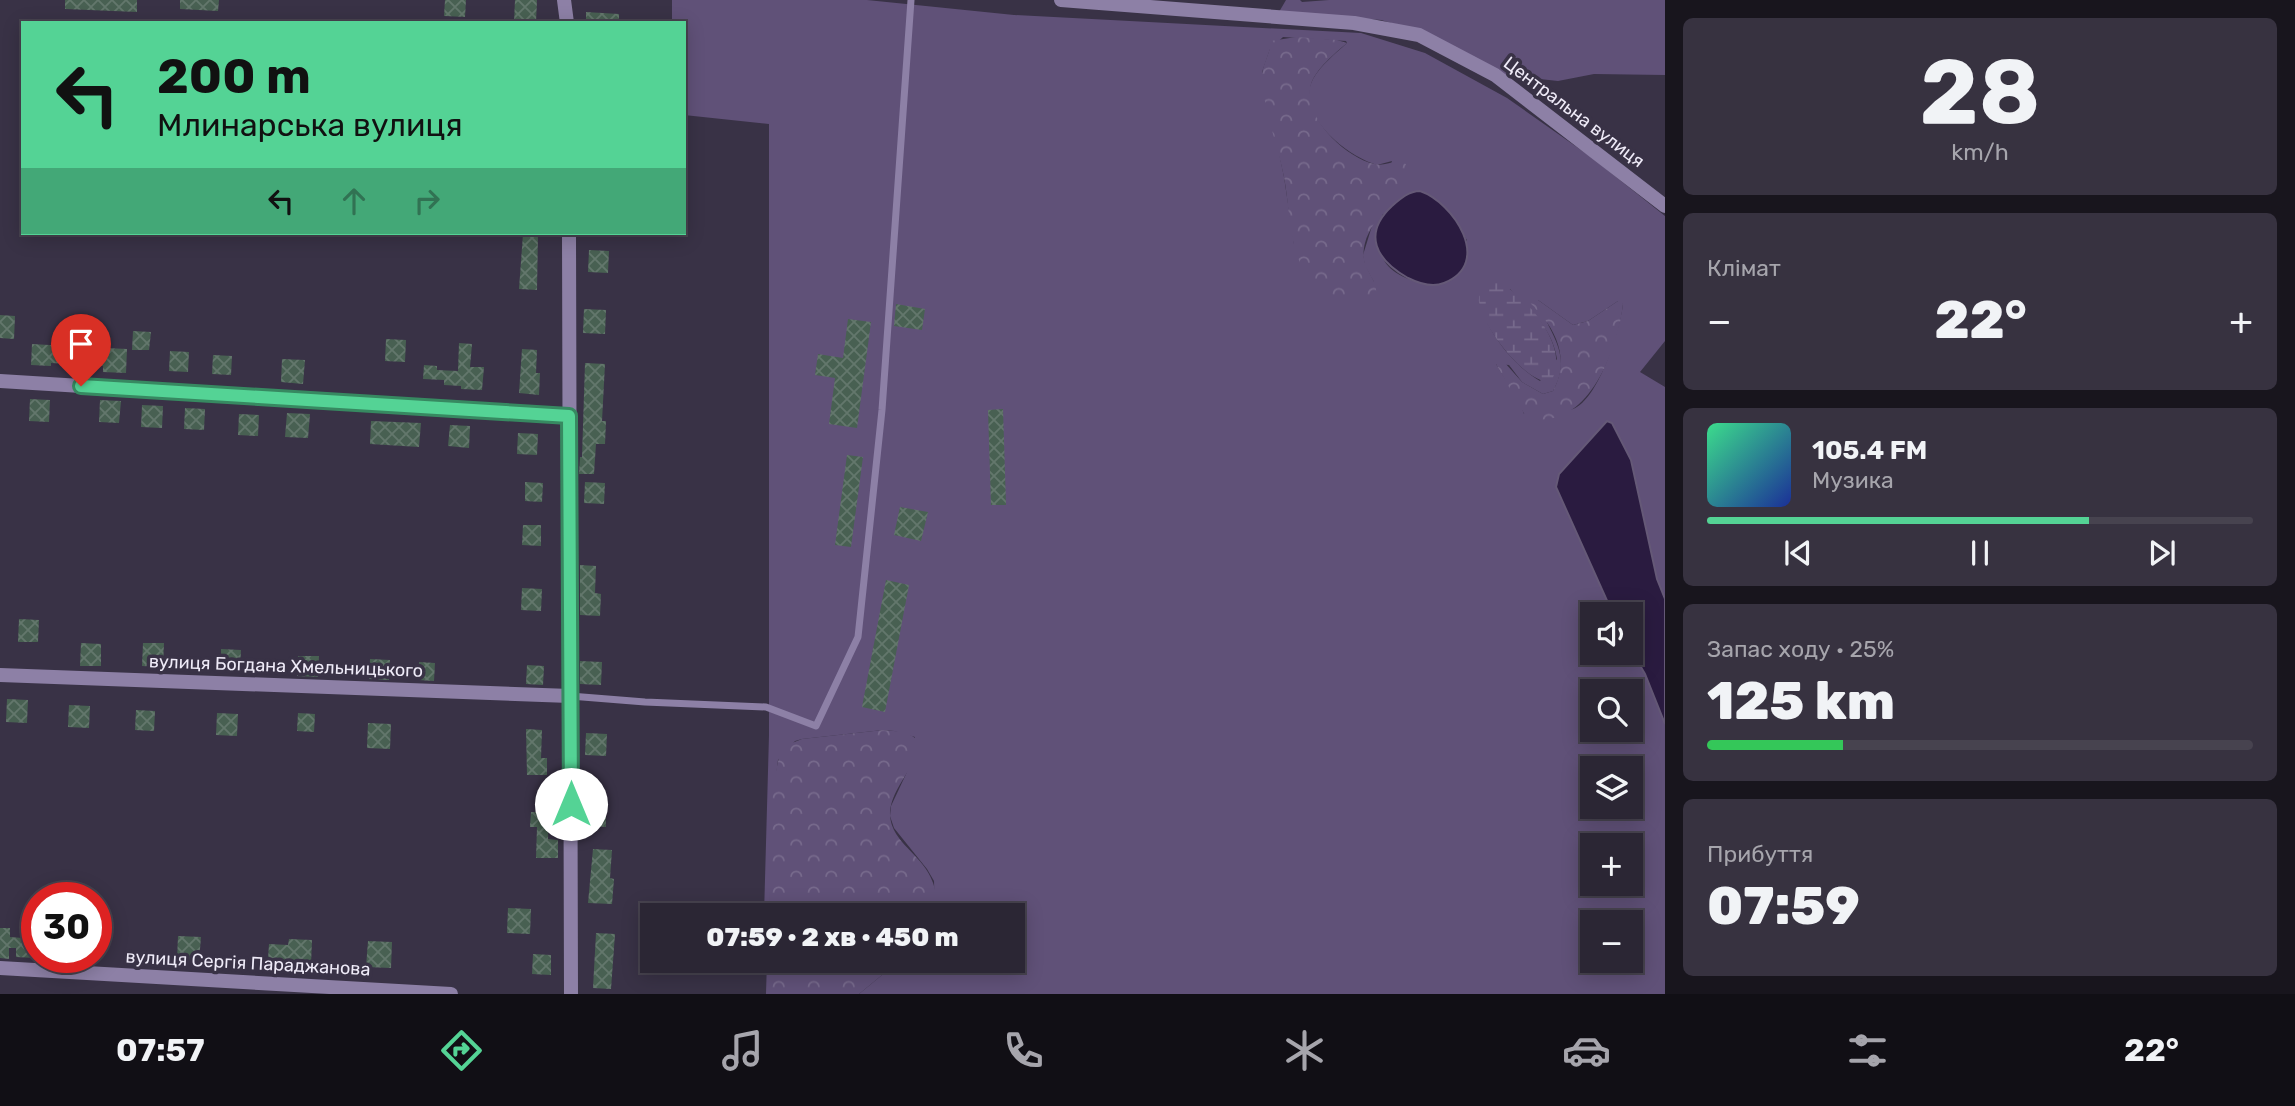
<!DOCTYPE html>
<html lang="uk">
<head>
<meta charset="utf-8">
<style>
  body { margin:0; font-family:Rubik,sans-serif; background:#373240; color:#f1f3f6; height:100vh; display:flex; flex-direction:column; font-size:26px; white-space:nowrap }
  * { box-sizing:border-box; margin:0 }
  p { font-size:23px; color:#a6a5ac }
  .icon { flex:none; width:38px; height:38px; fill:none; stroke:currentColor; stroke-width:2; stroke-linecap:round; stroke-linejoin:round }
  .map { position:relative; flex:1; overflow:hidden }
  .sheet { display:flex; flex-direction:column; gap:18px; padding:18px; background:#18151d; width:630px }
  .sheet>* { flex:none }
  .top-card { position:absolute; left:21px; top:21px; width:665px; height:214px; border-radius:0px; box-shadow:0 4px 18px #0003,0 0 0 2px #47434f; background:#54d395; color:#111; overflow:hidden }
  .tools { position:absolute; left:1580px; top:602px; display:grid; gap:14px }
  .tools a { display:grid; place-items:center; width:63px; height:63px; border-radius:0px; background:#2b2634; box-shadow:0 4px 18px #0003,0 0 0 2px #47434f; font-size:35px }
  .speed { position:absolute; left:21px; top:882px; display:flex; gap:14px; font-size:35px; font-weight:700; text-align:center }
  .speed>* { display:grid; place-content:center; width:91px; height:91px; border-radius:50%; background:#2b2634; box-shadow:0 4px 18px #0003,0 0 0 2px #47434f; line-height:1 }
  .speed .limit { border:10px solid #d22; background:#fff; color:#111 }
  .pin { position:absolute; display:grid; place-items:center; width:60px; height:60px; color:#fff; margin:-72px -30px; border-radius:50% 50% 50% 0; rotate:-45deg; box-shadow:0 0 7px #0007 }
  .pin .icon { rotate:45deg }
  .me { position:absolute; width:77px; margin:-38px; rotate:0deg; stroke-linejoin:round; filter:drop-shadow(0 0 5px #0008) }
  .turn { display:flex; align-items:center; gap:24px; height:147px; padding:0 21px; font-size:32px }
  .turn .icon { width:91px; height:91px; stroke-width:2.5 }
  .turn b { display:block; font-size:49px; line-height:60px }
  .lanes { display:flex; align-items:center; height:66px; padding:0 21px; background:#0003; justify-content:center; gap:35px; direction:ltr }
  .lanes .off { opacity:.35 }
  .big { font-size:52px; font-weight:800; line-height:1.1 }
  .sheet .card { flex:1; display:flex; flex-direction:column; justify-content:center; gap:10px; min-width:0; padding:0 24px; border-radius:10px; background:#373240 }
  .sheet .dial { align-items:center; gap:0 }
  .dial b { font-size:91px; line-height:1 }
  .song { display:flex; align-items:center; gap:21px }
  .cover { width:84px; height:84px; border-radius:10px; background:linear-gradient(135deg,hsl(150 70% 55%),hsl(230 70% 35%)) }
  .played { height:7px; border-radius:4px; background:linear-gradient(90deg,#54d395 70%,#47434f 70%) }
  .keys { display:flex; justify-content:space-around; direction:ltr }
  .heat { display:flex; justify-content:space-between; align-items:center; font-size:38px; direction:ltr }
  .charge { height:10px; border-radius:5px; background:linear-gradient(90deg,#34c759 25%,#47434f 0) }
  .trip { position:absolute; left:640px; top:903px; width:385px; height:70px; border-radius:0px; background:#2b2634; box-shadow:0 4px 18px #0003,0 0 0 2px #47434f; font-weight:800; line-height:70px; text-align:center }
  .tabs { display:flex; height:112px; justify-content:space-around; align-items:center; background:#110f15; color:#a6a5ac }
  .tabs .icon { width:49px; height:49px }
  .tabs .selected { color:#54d395 }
  .tabs b { font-size:32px; color:#f1f3f6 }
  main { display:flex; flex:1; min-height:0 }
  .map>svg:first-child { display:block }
</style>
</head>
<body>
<main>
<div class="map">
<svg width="1665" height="994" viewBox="0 0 1665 994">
  <defs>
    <pattern id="forest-crowns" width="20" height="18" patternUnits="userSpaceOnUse" patternTransform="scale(1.75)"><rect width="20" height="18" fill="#605178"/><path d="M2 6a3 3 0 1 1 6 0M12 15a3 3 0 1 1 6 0" fill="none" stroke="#776a8c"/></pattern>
    <pattern id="wetland-marsh" width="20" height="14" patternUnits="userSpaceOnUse" patternTransform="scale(1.75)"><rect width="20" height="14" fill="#605178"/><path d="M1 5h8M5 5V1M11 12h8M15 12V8" fill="none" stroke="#776a8c"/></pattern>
    <pattern id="building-cross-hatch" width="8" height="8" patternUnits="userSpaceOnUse" patternTransform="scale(1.75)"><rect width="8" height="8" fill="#486052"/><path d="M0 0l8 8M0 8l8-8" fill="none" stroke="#63776c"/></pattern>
  </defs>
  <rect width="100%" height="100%" fill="#393246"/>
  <g fill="#605178" fill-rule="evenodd">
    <path d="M 672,0 L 867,0 L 1014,15 L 1361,33 L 1425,53 L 1507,98 L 1591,157 L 1665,216 L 1665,341 L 1640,372 L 1665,387 L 1665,599 L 1657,579 L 1631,460 L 1612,423 L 1557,490 L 1613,614 L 1592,614 L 1592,653 L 1631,653 L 1631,650 L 1645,674 L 1665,724 L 1665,994 L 859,994 L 899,961 L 1013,961 L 1013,915 L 935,915 L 934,881 L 927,869 L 894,828 L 890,816 L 891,806 L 907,772 L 915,737 L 894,731 L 883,730 L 802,739 L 795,741 L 778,760 L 774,792 L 769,915 L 764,915 L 769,735 L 769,124 L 684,115 L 684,23 L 672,23 ZM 1283,37 L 1346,41 L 1347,43 C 1336,53 1320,66 1313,79 C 1294,115 1348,157 1377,165 L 1392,161 L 1363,255 L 1365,266 L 1374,282 L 1294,244 L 1284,177 L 1262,72 L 1270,49 ZM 1447,211 L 1467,240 L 1446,282 C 1429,289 1395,278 1385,262 C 1380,254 1378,243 1375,235 L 1383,214 ZM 1510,289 C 1531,311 1552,328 1557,359 L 1540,381 C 1513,365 1487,332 1479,301 ZM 1538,300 L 1573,325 L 1588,321 L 1618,301 L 1623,304 C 1620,329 1599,399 1573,409 C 1559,414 1539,412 1524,414 L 1520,403 L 1496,364 L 1509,365 L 1522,382 L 1543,394 L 1553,391 C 1574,353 1548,334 1538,300 ZM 1592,691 L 1631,691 L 1631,730 L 1592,730 ZM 1592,768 L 1631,768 L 1631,807 L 1592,807 ZM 1592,845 L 1631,845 L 1631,884 L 1592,884 ZM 1592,922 L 1631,922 L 1631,961 L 1592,961 Z"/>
    <path d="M 1286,0 L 1300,0 L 1302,2 L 1329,0 L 1665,0 L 1665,75 L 1594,74 L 1558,81 L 1503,75 L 1422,32 L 1381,20 L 1279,12 Z"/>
  </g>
  <g fill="url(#forest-crowns)">
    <path d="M 1296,37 L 1337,40 L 1347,43 C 1335,53 1316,69 1311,84 C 1302,117 1345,157 1374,164 C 1386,167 1391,159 1406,164 C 1406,189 1372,217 1365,243 C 1358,270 1379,276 1376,296 C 1355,309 1316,292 1305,272 C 1288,245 1290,208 1284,177 C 1278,146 1265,114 1262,82 C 1260,67 1270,56 1271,41 Z"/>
    <path d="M 1525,295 L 1538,300 L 1573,325 L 1588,321 L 1618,301 L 1622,301 L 1623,304 C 1618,349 1587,435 1526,417 L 1496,364 L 1505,363 L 1522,382 L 1543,394 L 1553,391 C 1567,365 1561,340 1543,317 C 1537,310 1530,304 1525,295 Z"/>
    <path d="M 883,730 C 896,731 916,732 921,746 C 914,767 889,793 890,815 C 892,852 945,859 935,915 L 769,915 C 770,866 767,793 782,747 L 802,739 Z"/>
    <path d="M 767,961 L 899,961 L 859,994 L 766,994 Z"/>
  </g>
  <path fill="url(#wetland-marsh)" d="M 1491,279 C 1521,288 1575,349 1550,382 C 1525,383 1481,325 1479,302 C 1478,293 1484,283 1491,279 Z"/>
  <g fill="#2a1b40" stroke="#655977" stroke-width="2">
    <path d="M 1420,191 C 1453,202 1494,263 1444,283 C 1432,288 1418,283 1408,278 C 1376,260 1362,234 1392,206 C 1400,199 1409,191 1420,191 Z"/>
    <path d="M 1607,421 L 1612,423 L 1631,460 L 1657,579 L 1665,599 L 1665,724 L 1645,674 L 1631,650 L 1631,614 L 1613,614 L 1556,487 L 1559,474 Z"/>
  </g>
  <g fill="url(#building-cross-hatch)">
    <path d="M 65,0 L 137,0 L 137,12 L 65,9 Z"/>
    <path d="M 180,0 L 219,0 L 218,11 L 180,9 Z"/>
    <path d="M 445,0 L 466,0 L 465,17 L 444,16 Z"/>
    <path d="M 515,0 L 537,0 L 536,23 L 514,22 Z"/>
    <path d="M 586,12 L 619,14 L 619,23 L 586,23 Z"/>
    <path d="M 523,234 L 538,235 L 537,290 L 519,289 Z"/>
    <path d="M 589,250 L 609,251 L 608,273 L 588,272 Z"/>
    <path d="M 896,304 L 925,309 L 922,330 L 894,326 Z"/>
    <path d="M 584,309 L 606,310 L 605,334 L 583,333 Z"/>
    <path d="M 0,315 L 15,316 L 14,339 L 0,338 Z"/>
    <path d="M 848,319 L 871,322 L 857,428 L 829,424 L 835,378 L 815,375 L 818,354 L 843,358 Z"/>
    <path d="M 133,331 L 151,332 L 149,350 L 132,350 Z"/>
    <path d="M 386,339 L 406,340 L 405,362 L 385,361 Z"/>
    <path d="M 67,343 L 86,344 L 86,347 L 127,349 L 126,373 L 103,372 L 103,366 L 51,363 L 51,366 L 31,365 L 32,344 L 67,346 Z"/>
    <path d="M 459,343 L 472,344 L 470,367 L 484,367 L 482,390 L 461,389 L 461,386 L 444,385 L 444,380 L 423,379 L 424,365 L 437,366 L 437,370 L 458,371 Z"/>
    <path d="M 522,349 L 537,350 L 536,373 L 540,373 L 539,395 L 519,393 Z"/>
    <path d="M 170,351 L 189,352 L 188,372 L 169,371 Z"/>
    <path d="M 213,355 L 232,356 L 231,375 L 212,374 Z"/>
    <path d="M 282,359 L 305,360 L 303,384 L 281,382 Z"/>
    <path d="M 585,363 L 605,364 L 602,421 L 606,421 L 605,444 L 596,444 L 594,474 L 579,474 L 580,457 L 582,457 Z"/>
    <path d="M 30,399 L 50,400 L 49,422 L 29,421 Z"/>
    <path d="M 100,400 L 121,401 L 119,423 L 99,422 Z"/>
    <path d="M 142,405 L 163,406 L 162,428 L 141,427 Z"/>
    <path d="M 185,408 L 205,409 L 204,430 L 184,429 Z"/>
    <path d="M 1003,409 L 1006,505 L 991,505 L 988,410 Z"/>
    <path d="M 287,413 L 310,414 L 308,438 L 285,437 Z"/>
    <path d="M 239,414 L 259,415 L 258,436 L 238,435 Z"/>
    <path d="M 371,421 L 421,423 L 419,447 L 370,444 Z"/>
    <path d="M 450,425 L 470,426 L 469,448 L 448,446 Z"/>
    <path d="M 518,433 L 538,434 L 537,455 L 517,454 Z"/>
    <path d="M 847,455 L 863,457 L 851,547 L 835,545 Z"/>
    <path d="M 525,482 L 543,483 L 542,502 L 525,501 Z"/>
    <path d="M 585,482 L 605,483 L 604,504 L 584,503 Z"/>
    <path d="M 900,507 L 928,512 L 921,541 L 894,535 Z"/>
    <path d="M 523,525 L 541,525 L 541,546 L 522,545 Z"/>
    <path d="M 580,565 L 596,566 L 595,593 L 601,594 L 600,616 L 580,615 Z"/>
    <path d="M 886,580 L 909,585 L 885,712 L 862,707 Z"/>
    <path d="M 522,588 L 542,589 L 541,611 L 521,610 Z"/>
    <path d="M 19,619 L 39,620 L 38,642 L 18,642 Z"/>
    <path d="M 81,643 L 101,644 L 101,666 L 80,666 Z"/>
    <path d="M 143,643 L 164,643 L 163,667 L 142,666 Z"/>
    <path d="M 221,649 L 241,650 L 240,671 L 221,670 Z"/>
    <path d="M 298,656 L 319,656 L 318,677 L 297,676 Z"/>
    <path d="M 370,659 L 390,660 L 389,680 L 369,679 Z"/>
    <path d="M 580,661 L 602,662 L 601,685 L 580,684 Z"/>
    <path d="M 419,662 L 435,663 L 434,681 L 418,680 Z"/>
    <path d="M 527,665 L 544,666 L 543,685 L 526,684 Z"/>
    <path d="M 7,699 L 28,700 L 27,723 L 6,722 Z"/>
    <path d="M 69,705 L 90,706 L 89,728 L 68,727 Z"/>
    <path d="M 136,710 L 155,711 L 154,731 L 135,730 Z"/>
    <path d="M 217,713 L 238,714 L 237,736 L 216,735 Z"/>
    <path d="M 298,713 L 315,714 L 314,732 L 297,731 Z"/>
    <path d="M 368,723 L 391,724 L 390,749 L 367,748 Z"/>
    <path d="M 526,729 L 542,730 L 541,758 L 547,758 L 547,775 L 527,775 Z"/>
    <path d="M 586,733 L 607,734 L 606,756 L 585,755 Z"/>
    <path d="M 586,809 L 606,810 L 606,827 L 586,826 Z"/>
    <path d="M 531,812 L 549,812 L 548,839 L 558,840 L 558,858 L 536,858 L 537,827 L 530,827 Z"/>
    <path d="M 593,849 L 612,850 L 610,878 L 614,879 L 612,904 L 588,903 Z"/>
    <path d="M 508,908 L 531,909 L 530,934 L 507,933 Z"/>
    <path d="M 0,928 L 10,928 L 10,937 L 35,939 L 34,958 L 16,957 L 16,948 L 9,948 L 9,959 L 0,958 Z"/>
    <path d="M 596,933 L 615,934 L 611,989 L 593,988 Z"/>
    <path d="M 178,936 L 201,937 L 199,961 L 177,960 Z"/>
    <path d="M 289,939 L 312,940 L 311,965 L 268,959 L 269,944 L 288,945 Z"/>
    <path d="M 368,941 L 392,942 L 391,968 L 366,967 Z"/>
    <path d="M 533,954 L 551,955 L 551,975 L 532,974 Z"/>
  </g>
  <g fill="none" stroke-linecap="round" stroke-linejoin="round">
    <path stroke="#8d80a6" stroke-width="7" d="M 570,696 L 645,702 L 766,707 L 816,726 L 858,637 L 882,410 L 911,0"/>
    <g stroke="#8d80a6" stroke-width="14">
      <path d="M 564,0 L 567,23"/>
      <path d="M 569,233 L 571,994"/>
      <path d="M 0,381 L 569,416"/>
      <path d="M 0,675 L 570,696"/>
      <path d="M 0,968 L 451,994"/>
    </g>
    <path stroke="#8d80a6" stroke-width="14" d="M 1061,0 L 1354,23 L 1419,35 L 1495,75 L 1665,206"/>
  </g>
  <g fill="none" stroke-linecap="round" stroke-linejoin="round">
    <g stroke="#378961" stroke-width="18">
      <path id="route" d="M 81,386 L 569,416 L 571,804"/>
    </g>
    <use href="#route" stroke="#54d395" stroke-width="12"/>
  </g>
  <g text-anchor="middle" stroke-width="7" stroke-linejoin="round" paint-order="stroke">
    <g font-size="18" fill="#efebf8" stroke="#393246">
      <text transform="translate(1574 112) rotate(37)" y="6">Центральна вулиця</text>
      <text transform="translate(286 666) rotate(2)" y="6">вулиця Богдана Хмельницького</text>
      <text transform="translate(248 963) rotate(3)" y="6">вулиця Сергія Параджанова</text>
    </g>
  </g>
</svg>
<div class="tools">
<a><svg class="icon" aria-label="sound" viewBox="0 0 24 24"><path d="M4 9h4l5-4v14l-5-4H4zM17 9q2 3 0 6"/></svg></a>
<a><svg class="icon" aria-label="search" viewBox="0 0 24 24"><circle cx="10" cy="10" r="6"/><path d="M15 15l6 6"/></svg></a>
<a><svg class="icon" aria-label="layers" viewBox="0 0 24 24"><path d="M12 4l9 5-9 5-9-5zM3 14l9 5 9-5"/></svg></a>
<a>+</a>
<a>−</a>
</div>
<div class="speed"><div class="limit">30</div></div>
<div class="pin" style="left:81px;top:386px;background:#d93025"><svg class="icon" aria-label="arrive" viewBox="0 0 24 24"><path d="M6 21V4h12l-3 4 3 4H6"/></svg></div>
<svg class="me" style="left:571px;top:804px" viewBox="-20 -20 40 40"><circle r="19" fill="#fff"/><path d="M0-13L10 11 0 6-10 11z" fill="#54d395"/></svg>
<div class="trip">07:59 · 2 хв · 450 m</div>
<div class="top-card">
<div class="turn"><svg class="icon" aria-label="left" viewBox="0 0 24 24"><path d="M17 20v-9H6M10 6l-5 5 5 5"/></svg><div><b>200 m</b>Млинарська вулиця</div></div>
<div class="lanes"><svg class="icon" aria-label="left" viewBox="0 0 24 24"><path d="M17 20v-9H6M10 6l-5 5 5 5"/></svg><svg class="icon off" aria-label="ahead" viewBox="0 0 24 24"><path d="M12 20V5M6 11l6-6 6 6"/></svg><svg class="icon off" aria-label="right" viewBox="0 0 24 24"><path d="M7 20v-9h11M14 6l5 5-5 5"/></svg></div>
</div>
</div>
<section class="sheet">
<div class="card dial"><b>28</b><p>km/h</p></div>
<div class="card"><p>Клімат</p>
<div class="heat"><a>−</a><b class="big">22°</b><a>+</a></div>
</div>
<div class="card">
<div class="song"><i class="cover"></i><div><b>105.4 FM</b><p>Музика</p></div></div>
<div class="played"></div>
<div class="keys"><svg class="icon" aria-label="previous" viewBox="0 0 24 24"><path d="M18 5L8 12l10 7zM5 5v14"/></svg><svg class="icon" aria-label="pause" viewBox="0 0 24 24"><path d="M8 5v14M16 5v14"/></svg><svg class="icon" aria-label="next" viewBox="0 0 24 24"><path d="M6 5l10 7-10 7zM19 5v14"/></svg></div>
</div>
<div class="card"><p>Запас ходу · 25%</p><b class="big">125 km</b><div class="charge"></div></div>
<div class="card"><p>Прибуття</p><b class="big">07:59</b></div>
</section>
</main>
<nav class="tabs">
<b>07:57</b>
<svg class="icon selected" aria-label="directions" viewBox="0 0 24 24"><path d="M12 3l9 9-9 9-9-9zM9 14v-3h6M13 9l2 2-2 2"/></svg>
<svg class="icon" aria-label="music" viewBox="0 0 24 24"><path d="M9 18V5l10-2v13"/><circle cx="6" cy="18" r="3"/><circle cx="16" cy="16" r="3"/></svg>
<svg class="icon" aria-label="phone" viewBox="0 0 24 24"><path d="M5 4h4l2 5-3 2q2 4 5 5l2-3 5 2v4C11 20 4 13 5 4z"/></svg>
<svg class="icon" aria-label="climate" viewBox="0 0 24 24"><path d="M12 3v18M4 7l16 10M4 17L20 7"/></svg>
<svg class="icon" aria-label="car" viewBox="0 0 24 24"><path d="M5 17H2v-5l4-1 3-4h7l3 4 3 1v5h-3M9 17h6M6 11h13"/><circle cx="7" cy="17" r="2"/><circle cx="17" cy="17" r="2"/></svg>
<svg class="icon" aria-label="filters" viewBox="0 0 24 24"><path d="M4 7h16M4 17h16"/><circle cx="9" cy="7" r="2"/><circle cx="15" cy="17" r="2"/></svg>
<b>22°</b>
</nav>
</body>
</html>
